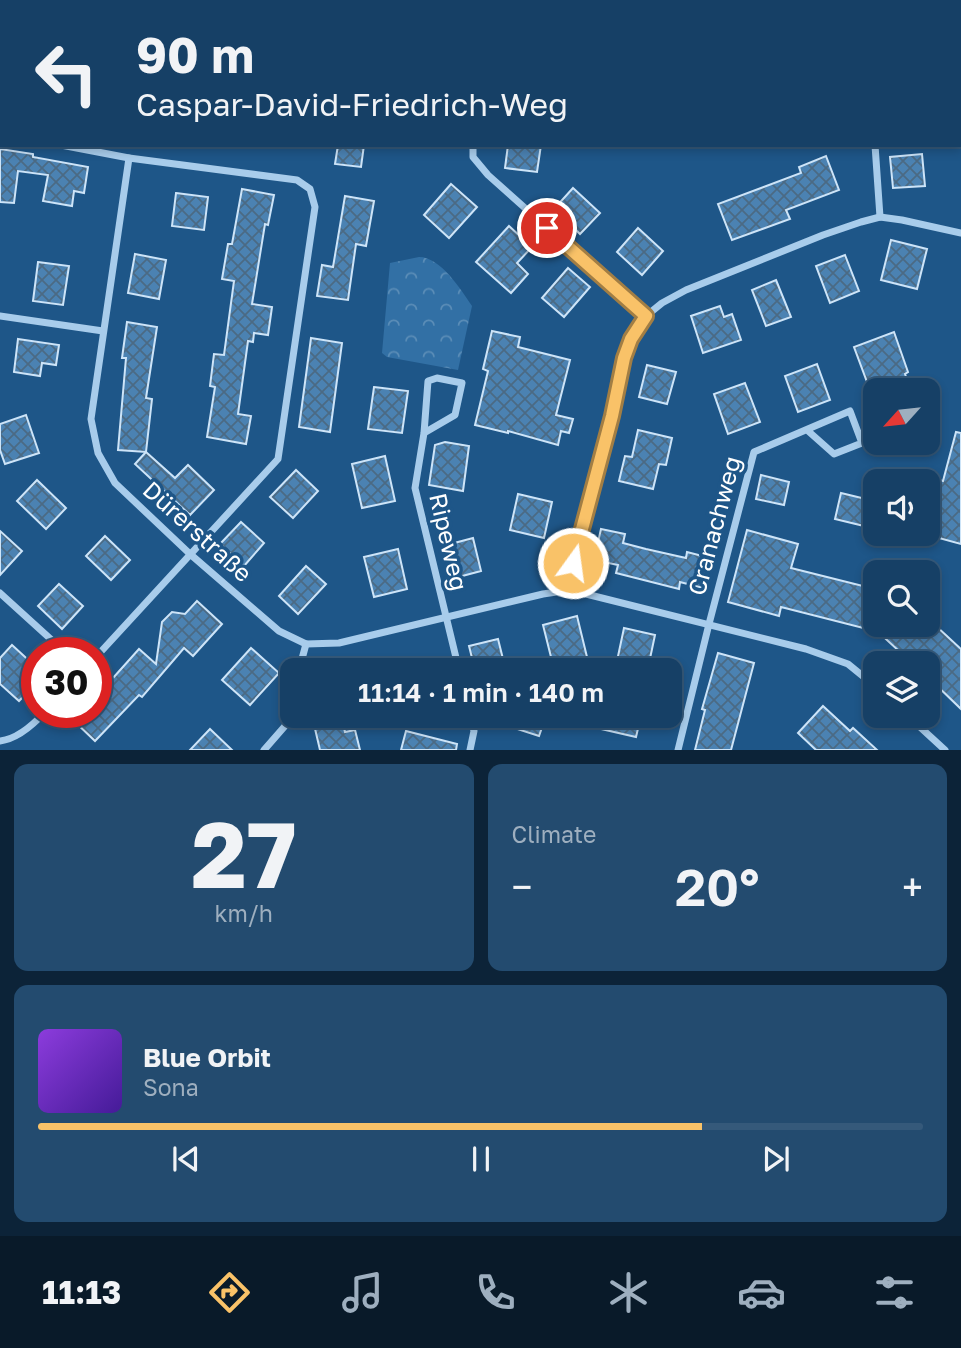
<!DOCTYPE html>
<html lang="en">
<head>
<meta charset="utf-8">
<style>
  body { margin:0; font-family:"Golos Text",sans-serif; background:#234b6f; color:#f1f3f6; height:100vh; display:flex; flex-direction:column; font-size:26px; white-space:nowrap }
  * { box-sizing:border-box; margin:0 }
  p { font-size:23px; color:#9eafbf }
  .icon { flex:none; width:38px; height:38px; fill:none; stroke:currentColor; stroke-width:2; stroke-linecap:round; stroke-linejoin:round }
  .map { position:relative; height:750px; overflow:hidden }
  .panel { display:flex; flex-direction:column; gap:14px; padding:14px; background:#0c2338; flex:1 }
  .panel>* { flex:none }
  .banner { position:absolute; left:0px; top:0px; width:962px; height:147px; box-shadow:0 4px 10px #0003,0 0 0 2px #35597a; background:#164066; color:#f1f3f6; overflow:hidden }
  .needle { width:46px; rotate:243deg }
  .controls { position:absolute; left:863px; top:378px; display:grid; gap:14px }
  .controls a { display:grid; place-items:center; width:77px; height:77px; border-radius:14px; background:#164066; box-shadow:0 4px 10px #0003,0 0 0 2px #35597a; font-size:35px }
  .speed { position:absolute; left:21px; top:637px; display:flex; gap:14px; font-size:35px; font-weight:700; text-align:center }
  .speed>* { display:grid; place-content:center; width:91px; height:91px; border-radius:50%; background:#164066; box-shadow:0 4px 10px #0003,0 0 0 2px #35597a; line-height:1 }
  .speed .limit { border:10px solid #d22; background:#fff; color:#111 }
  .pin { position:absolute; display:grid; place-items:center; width:60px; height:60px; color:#fff; margin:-30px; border:4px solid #fff; border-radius:50%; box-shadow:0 2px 7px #0007 }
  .me { position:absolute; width:77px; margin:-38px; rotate:14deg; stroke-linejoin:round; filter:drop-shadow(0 0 5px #0008) }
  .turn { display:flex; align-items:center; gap:24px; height:147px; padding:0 21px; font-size:32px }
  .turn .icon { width:91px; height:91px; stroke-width:2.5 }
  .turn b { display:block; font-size:49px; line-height:60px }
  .big { font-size:52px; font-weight:600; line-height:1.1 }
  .panel .card { flex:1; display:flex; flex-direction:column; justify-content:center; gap:10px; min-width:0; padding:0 24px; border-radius:14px; background:#234b6f }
  .panel .dial { align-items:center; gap:0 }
  .dial b { font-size:91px; line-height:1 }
  .song { display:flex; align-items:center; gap:21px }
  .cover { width:84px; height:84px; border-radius:10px; background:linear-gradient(135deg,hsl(270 70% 55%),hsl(260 70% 35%)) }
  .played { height:7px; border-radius:4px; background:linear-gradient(90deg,#f9c268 75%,#35597a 75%) }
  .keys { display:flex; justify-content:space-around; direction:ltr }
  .heat { display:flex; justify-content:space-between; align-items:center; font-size:38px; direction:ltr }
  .panel .tiles { flex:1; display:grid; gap:14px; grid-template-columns:1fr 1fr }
  .card:last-child { grid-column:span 2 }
  .trip { position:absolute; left:280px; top:658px; width:402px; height:70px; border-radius:14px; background:#164066; box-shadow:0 4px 10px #0003,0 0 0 2px #35597a; font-weight:600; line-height:70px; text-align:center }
  .dock { display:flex; height:112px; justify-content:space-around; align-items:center; background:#091a29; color:#9eafbf }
  .dock .icon { width:49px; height:49px }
  .dock .on { color:#f9c268 }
  .dock b { font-size:32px; color:#f1f3f6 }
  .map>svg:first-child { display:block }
</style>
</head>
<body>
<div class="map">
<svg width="961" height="750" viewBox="0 0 961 750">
  <defs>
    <pattern id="forest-crowns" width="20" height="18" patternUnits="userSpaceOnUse" patternTransform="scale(1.75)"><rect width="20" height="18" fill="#3270a5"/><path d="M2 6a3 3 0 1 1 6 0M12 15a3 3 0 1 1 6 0" fill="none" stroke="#5b8db7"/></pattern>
    <pattern id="building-cross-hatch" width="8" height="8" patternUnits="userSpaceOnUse" patternTransform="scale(1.75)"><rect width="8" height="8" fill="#4b82b2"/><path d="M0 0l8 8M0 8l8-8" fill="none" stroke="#4b6a84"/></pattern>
  </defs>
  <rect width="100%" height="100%" fill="#1e5688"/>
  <path fill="url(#forest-crowns)" d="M 419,257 C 441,257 461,290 472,306 L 458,370 L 387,357 L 382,353 L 390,263 Z"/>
  <g fill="url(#building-cross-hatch)" stroke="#cde4f8" stroke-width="2">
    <path d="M 338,145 L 364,145 L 361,167 L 335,164 Z"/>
    <path d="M 508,145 L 541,145 L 537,172 L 505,168 Z"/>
    <path d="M 0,149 L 33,154 L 33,157 L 88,167 L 84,193 L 74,191 L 72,206 L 43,201 L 48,175 L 18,171 L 14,203 L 0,202 Z"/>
    <path d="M 922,154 L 925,186 L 893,188 L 890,157 Z"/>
    <path d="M 826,156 L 839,190 L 786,210 L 790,219 L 732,240 L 718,204 L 801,173 L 799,167 Z"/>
    <path d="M 451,184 L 477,207 L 449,238 L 424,215 Z"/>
    <path d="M 573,188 L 600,213 L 580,234 L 554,209 Z"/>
    <path d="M 242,189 L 274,195 L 268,225 L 265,224 L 252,304 L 272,307 L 268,335 L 254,333 L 253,342 L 248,341 L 238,414 L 251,416 L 246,444 L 207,437 L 215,387 L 210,386 L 214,354 L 224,355 L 234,281 L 222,279 L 228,244 L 232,244 Z"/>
    <path d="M 176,193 L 208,197 L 204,230 L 172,226 Z"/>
    <path d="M 345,196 L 374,201 L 366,246 L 356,244 L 348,300 L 317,296 L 322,265 L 333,267 Z"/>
    <path d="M 509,226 L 532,247 L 517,263 L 528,274 L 511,293 L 476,262 Z"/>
    <path d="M 638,228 L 663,251 L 642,275 L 617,252 Z"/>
    <path d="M 891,240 L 927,249 L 917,289 L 881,280 Z"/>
    <path d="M 135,254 L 166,260 L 159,299 L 128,293 Z"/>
    <path d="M 845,255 L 859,291 L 830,303 L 816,266 Z"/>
    <path d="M 38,262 L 69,266 L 63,305 L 33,301 Z"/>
    <path d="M 568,268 L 590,287 L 564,317 L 542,298 Z"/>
    <path d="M 776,280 L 791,317 L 766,326 L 752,290 Z"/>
    <path d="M 720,306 L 724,317 L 732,314 L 741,340 L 703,353 L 691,316 Z"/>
    <path d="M 127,322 L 157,327 L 146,398 L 152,399 L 146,452 L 118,450 L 126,358 L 122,358 Z"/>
    <path d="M 492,331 L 520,337 L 518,347 L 570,360 L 556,415 L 573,419 L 569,433 L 561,431 L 558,445 L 508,431 L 508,433 L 475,425 L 488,371 L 483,369 Z"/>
    <path d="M 894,332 L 908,372 L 905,374 L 911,390 L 870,390 L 854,347 Z"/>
    <path d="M 311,338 L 342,343 L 330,432 L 299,427 Z"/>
    <path d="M 18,339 L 59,345 L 56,365 L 42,363 L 40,376 L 14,372 Z"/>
    <path d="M 817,364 L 830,400 L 798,412 L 785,376 Z"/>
    <path d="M 647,365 L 676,372 L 667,404 L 639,397 Z"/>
    <path d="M 745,383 L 760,422 L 728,434 L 714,394 Z"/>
    <path d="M 374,387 L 408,391 L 402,433 L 368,429 Z"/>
    <path d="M 26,415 L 39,453 L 5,464 L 0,450 L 0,424 Z"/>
    <path d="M 638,430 L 672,438 L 666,465 L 659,464 L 653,489 L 619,481 L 625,456 L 632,457 Z"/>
    <path d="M 956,432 L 961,433 L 961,544 L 928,535 L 928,477 L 943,481 Z"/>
    <path d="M 445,442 L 469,446 L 463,491 L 429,485 L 435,445 Z"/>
    <path d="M 146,452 L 175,478 L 188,465 L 214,490 L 190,515 L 135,464 Z"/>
    <path d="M 385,456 L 395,501 L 362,508 L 352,464 Z"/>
    <path d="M 296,470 L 318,491 L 293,518 L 270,497 Z"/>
    <path d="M 761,475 L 789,482 L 784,505 L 756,499 Z"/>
    <path d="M 37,480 L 66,508 L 46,529 L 17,501 Z"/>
    <path d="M 841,493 L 870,500 L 864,526 L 835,519 Z"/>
    <path d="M 518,494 L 552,502 L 544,538 L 510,530 Z"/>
    <path d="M 241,522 L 264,543 L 244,566 L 220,544 Z"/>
    <path d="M 601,529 L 625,534 L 623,543 L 646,549 L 686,558 L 687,552 L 710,558 L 703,588 L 680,582 L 679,589 L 616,573 L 618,565 L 594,560 Z"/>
    <path d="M 747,530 L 798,544 L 791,568 L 875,589 L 875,625 L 935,625 L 961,649 L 961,709 L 928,677 L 928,663 L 912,663 L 875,629 L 875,631 L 781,607 L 779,616 L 728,602 Z"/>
    <path d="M 0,531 L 22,551 L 0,575 Z"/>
    <path d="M 105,536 L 130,560 L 111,580 L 86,556 Z"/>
    <path d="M 473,538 L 481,571 L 451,579 L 443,546 Z"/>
    <path d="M 398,549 L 407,589 L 374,597 L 364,557 Z"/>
    <path d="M 306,566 L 326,584 L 298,614 L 279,596 Z"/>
    <path d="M 59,584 L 83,606 L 62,629 L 38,606 Z"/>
    <path d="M 197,601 L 222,624 L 193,656 L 184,648 L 142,697 L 139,695 L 95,741 L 74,721 L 82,712 L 96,712 L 96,697 L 139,649 L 156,664 L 162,622 L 172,612 L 185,614 Z"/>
    <path d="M 577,616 L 587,657 L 553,665 L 543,625 Z"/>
    <path d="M 624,628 L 655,635 L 648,668 L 617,661 Z"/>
    <path d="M 498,639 L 505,667 L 491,670 L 475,670 L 469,646 Z"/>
    <path d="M 12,645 L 37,668 L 37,682 L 19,701 L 0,684 L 0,658 Z"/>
    <path d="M 251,648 L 279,673 L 250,705 L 222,680 Z"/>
    <path d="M 718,653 L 754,663 L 731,750 L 695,750 L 705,710 L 702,709 Z"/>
    <path d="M 823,706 L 850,731 L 853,728 L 877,750 L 816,750 L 798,733 Z"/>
    <path d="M 312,716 L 341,716 L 345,732 L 355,730 L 360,750 L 320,750 Z"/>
    <path d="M 486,716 L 546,716 L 539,736 L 486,719 Z"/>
    <path d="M 604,716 L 641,716 L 636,737 L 601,729 Z"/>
    <path d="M 210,729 L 232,750 L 190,750 Z"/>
    <path d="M 406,731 L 457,744 L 456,750 L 401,750 Z"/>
  </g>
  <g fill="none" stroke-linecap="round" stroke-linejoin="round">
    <g stroke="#a8cceb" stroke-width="7">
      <path d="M 141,2 L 142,0"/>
      <path d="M 493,2 L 494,0"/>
      <path d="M 529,2 L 529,0"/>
      <path d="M 0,135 L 2,135"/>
      <path d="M 61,145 L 129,158 L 297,180 L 310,189 L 315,207 L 278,459 L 96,657"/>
      <path d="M 473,145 L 473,157 L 488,175 L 646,316"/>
      <path d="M 875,145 L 880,217"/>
      <path d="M 129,158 L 91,419 L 98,453 L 115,483 L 190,554 L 279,631 L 306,644 L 339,643 L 543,594 L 570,590"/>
      <path d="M 0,316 L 103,331"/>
      <path d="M 424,433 L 455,415 L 462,383 L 437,378 L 428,381 L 424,433 L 415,488 L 459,670"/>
      <path d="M 0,593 L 66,653"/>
      <path d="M 299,670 L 306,644"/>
      <path d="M 875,686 L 848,664 L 806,649 L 570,590 L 573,563 L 612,416 L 624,358 L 631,339 L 646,316 L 662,303 L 686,290 L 823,235 L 861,222 L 880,217 L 902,220 L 961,233"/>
      <path d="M 908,716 L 945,750"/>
      <path d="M 0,741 C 17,739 33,725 45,712"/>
      <path d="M 264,750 L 285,726 L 292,696"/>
      <path d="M 470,750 L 474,731 L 470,716"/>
      <path d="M 678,750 L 709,624 L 754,452 L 850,411 L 862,443 L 834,454 L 807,430"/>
    </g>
  </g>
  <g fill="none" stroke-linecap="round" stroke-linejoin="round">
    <g stroke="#a27e44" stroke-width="18">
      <path id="route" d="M 547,228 L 646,316 L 631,339 L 624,358 L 612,416 L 573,563"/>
    </g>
    <use href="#route" stroke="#f9c268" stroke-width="12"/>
  </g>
  <g text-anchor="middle" stroke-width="7" stroke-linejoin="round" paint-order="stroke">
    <g font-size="24" fill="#fff" stroke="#1e5688">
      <text transform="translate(715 526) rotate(-75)" y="8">Cranachweg</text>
      <text transform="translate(197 532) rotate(42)" y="8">Dürerstraße</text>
      <text transform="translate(448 542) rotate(77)" y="8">Ripeweg</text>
    </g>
  </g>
</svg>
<div class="controls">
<a><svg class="needle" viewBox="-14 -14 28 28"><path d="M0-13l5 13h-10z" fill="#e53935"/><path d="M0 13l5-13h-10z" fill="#9eafbf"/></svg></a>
<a><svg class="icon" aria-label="sound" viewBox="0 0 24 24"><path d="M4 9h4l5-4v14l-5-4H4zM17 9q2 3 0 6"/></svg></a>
<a><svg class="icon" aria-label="search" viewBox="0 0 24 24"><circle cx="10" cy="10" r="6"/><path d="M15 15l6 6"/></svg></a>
<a><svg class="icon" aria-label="layers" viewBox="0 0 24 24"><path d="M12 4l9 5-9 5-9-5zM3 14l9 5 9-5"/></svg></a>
</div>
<div class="speed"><div class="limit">30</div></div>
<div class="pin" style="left:547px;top:228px;background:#d93025"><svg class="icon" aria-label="arrive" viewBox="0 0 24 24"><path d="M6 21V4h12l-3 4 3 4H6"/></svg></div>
<svg class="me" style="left:573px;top:563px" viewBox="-20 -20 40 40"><circle r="17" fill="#f9c268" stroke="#fff" stroke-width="3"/><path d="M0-11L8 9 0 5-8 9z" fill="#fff"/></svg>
<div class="trip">11:14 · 1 min · 140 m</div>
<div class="banner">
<div class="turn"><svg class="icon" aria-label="left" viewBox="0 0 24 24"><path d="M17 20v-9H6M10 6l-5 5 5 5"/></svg><div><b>90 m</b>Caspar-David-Friedrich-Weg</div></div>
</div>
</div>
<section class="panel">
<div class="tiles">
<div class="card dial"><b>27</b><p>km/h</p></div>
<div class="card"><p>Climate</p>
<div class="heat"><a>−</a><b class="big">20°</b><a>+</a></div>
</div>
<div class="card">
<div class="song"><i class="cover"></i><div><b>Blue Orbit</b><p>Sona</p></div></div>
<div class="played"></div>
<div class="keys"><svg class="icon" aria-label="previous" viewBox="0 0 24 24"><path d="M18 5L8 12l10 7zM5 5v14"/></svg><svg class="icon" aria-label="pause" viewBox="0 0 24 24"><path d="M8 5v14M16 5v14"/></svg><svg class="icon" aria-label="next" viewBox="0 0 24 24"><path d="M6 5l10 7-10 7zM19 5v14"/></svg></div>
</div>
</div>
</section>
<nav class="dock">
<b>11:13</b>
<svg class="icon on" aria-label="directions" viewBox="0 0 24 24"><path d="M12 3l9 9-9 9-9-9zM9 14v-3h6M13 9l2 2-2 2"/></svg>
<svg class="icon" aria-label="music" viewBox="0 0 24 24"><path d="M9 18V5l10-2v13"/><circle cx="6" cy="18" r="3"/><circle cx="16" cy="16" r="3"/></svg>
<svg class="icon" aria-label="phone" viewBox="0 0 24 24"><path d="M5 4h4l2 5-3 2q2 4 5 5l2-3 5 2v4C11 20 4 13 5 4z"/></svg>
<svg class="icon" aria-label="climate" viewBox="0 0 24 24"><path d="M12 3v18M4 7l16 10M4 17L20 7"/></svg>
<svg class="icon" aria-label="car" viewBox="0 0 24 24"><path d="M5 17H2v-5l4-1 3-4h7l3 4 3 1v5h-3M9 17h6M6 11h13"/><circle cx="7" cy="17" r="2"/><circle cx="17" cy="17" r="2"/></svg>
<svg class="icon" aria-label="filters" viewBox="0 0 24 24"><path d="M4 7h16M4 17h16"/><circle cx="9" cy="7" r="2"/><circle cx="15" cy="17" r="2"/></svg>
</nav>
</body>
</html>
